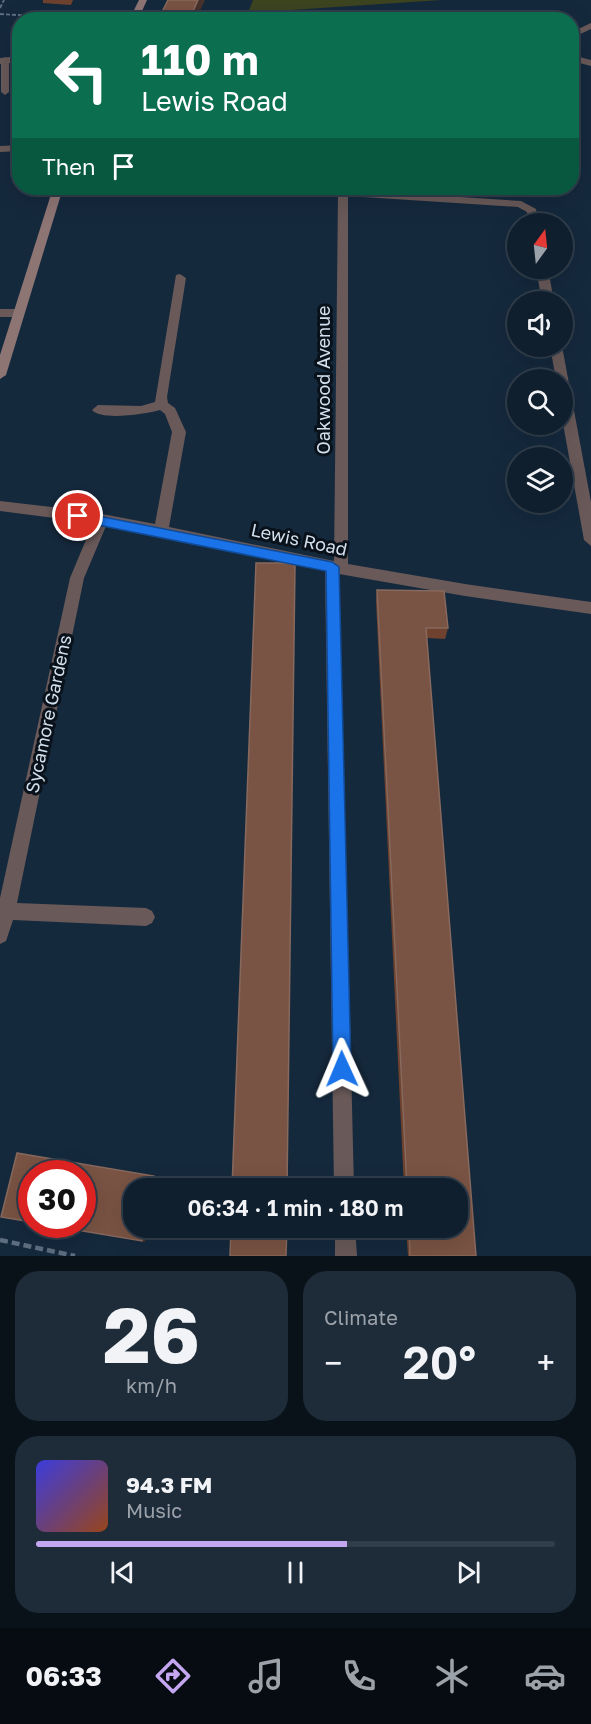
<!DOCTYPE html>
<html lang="en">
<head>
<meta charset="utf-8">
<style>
  body { margin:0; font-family:"Golos Text",sans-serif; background:#1e2c3a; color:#f1f3f6; height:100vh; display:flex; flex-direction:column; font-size:22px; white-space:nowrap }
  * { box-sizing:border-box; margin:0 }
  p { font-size:20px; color:#9ca2aa }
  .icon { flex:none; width:33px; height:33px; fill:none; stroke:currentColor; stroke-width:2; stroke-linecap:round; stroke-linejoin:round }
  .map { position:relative; height:1256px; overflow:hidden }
  .sheet { display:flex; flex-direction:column; gap:15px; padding:15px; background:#091119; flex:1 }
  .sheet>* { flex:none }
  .banner { position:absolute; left:12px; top:12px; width:567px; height:183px; border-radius:24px; box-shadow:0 6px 24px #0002,0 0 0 2px #303d4a; background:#0b6e4f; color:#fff; overflow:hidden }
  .needle { width:39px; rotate:15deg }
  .fabs { position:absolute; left:507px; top:213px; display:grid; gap:12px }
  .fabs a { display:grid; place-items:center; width:66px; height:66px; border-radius:50%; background:#101f2e; box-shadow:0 6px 24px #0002,0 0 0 2px #303d4a; font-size:30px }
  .speed { position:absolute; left:18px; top:1160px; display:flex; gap:12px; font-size:30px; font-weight:700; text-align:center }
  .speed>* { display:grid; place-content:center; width:78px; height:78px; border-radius:50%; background:#101f2e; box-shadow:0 6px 24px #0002,0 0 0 2px #303d4a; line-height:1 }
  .speed .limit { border:9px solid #d22; background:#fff; color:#111 }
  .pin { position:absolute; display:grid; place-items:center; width:51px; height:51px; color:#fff; margin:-26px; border:3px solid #fff; border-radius:50%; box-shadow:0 2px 6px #0007 }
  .me { position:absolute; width:66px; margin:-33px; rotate:359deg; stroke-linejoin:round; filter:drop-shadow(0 0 4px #0008) }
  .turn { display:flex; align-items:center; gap:21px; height:126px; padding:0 30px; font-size:27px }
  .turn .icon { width:78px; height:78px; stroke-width:2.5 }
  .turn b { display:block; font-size:42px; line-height:51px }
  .then { display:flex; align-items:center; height:57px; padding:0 30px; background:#0003; gap:12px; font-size:22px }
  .big { font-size:45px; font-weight:600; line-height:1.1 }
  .sheet .tile { flex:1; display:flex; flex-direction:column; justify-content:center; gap:9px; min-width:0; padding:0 21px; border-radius:24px; background:#1e2c3a }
  .sheet .dial { align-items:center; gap:0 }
  .dial b { font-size:78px; line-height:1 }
  .song { display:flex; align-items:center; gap:18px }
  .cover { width:72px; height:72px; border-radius:9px; background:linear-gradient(135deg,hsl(240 70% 55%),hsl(20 70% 35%)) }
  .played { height:6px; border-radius:3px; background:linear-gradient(90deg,#c5a6f0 60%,#303d4a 60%) }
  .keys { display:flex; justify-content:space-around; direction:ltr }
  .heat { display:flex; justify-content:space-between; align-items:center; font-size:33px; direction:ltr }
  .sheet .tiles { flex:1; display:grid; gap:15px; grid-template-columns:1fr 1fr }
  .tile:last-child { grid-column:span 2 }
  .trip { position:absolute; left:123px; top:1178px; width:345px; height:60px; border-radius:24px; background:#101f2e; box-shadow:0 6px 24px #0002,0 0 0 2px #303d4a; font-weight:600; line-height:60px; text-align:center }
  .tabs { display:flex; height:96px; justify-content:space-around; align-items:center; background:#060c12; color:#9ca2aa }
  .tabs .icon { width:42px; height:42px }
  .tabs .active { color:#c5a6f0 }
  .tabs b { font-size:27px; color:#f1f3f6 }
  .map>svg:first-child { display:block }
</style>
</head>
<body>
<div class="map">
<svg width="591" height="1256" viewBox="0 0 591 1256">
  <rect width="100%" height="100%" fill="#15293d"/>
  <path fill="#3d4420" d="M 253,0 L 441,0 L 248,13 Z"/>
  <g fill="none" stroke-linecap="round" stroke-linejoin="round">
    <g stroke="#5c6e7f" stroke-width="2" stroke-dasharray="4 2" stroke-linecap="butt">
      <path d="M 0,8 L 4,0"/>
      <path d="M 0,14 L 32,16"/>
    </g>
    <path stroke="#5c6e7f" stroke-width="4.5" stroke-dasharray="8 4" stroke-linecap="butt" d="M 0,1240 L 75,1256"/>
    <g fill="#695959" fill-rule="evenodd">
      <path d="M 5,57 L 9,60 L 9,92 L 5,95 L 1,92 L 1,60 Z"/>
      <path d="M 20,145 L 20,151 L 0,152 L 0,146 Z"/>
      <path d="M 0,309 L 19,309 L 24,313 L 19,317 L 0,317 Z"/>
    </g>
    <g fill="#695959" fill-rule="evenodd">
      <path d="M 591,23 L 591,29 L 572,38 L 572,32 Z"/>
      <path d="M 572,55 L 591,60 L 591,66 L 572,61 Z"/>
      <path d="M 20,56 L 20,62 L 0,64 L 0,58 Z"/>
      <path d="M 57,188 L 152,191 L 230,188 L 225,191 L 152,197 L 53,193 L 53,189 Z"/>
      <path d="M 275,188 L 321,188 L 521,201 L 536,209 L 539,224 L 528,224 L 527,212 L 518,207 L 348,196 L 348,564 L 465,584 L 591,602 L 591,614 L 465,596 L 339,574 L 354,1188 L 334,1188 L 325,571 L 106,526 L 84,578 L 17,903 L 146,908 L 152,911 L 155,917 L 152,923 L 146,926 L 13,920 L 6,941 L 0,944 L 0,898 L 70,578 L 93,523 L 0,511 L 0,501 L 86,511 L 155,524 L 172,432 L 165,414 L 160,410 C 146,414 101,421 92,410 L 98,405 L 141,406 L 155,402 L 176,275 L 180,274 L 186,278 L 167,397 L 168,403 L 175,408 L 186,432 L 169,527 L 334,561 L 338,195 L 280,191 Z"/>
      <path d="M 536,268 L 548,268 L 554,302 L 542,302 Z"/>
      <path d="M 550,346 L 562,346 L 591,502 L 591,546 L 584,540 L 562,418 L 562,380 L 556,380 Z"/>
      <path d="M 335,1227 L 355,1227 L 357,1256 L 335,1256 Z"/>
    </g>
    <g fill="#8d7574" fill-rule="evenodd">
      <path d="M 139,0 L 147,0 L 138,20 L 129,20 Z"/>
      <path d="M 53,188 L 63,188 L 6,375 L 0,379 L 0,355 Z"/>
    </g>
  </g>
  <g fill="#6e422e">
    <path d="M 43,0 L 73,0 L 71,5 L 43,3 Z"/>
    <path d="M 168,0 L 196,20 L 161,20 L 160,16 Z"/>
    <path d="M 377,590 L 448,628 L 445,639 L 427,638 L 476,1256 L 408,1256 L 406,1227 L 458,1227 L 458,1188 L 404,1188 L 376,601 Z"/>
  </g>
  <g fill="#46312c">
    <path d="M 198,0 L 205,0 L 196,20 L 190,20 Z"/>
    <path d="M 154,1176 L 157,1178 L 156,1188 L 152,1188 Z"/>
    <path d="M 145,1227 L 148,1227 L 145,1242 L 142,1241 Z"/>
  </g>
  <g fill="#795343" stroke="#87695d" stroke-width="1.5">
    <path d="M 168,0 L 198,0 L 190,18 L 160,16 Z"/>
    <path d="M 256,563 L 295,563 L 287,1188 L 232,1188 Z"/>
    <path d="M 377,590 L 444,591 L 448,628 L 426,628 L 476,1256 L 410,1256 L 409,1227 L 458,1227 L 458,1188 L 407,1188 Z"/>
    <path d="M 17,1153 L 154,1176 L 152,1188 L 134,1188 L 134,1227 L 145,1227 L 142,1241 L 41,1224 L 82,1224 L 82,1173 L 32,1173 L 32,1222 L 1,1217 Z"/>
    <path d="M 231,1227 L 287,1227 L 286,1256 L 230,1256 Z"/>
  </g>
  <path fill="#1a73e8" stroke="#114b97" stroke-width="1.5" d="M 78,512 L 332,562 L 339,567 L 351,1069 L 348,1075 L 342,1077 L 336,1075 L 333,1069 L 326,571 L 78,521 L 72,516 Z"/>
  <g text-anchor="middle" stroke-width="6" stroke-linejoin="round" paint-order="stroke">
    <g font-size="18" fill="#d2dfec" stroke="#09111a">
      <text transform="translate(324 380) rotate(-90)" y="6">Oakwood Avenue</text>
      <text transform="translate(299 540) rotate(12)" y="6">Lewis Road</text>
      <text transform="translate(49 714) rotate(-78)" y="6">Sycamore Gardens</text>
    </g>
  </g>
</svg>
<div class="fabs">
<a><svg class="needle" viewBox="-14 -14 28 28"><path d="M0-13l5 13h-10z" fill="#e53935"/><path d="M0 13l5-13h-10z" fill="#9ca2aa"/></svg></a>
<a><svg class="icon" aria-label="sound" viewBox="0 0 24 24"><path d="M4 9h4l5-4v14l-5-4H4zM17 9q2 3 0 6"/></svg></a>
<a><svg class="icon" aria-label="search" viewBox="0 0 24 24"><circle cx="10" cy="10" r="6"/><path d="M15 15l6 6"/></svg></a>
<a><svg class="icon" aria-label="layers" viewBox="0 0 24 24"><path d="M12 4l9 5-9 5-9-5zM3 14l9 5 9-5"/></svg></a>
</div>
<div class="speed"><div class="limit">30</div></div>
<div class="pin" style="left:78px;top:516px;background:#d93025"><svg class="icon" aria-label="arrive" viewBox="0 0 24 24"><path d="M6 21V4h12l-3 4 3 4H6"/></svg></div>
<svg class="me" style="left:342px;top:1069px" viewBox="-20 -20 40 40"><path d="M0-17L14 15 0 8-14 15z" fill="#1a73e8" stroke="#fff" stroke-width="4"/></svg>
<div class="trip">06:34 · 1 min · 180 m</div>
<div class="banner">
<div class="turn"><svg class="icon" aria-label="left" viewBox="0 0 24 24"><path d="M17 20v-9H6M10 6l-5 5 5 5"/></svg><div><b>110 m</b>Lewis Road</div></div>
<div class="then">Then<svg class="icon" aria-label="arrive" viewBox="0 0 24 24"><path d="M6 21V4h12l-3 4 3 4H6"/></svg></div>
</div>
</div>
<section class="sheet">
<div class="tiles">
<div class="tile dial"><b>26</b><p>km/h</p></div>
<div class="tile"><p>Climate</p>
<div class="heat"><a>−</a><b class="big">20°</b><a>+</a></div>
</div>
<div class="tile">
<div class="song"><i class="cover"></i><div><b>94.3 FM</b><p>Music</p></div></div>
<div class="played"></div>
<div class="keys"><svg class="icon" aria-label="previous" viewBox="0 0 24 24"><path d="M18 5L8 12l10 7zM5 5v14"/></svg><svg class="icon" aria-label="pause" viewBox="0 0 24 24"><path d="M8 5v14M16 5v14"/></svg><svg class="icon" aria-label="next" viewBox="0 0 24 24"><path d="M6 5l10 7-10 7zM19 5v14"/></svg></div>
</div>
</div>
</section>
<nav class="tabs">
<b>06:33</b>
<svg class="icon active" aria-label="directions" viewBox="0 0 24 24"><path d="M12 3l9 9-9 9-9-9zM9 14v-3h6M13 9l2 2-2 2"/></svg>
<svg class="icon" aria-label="music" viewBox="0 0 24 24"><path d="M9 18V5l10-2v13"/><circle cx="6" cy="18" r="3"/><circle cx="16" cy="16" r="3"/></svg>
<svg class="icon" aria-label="phone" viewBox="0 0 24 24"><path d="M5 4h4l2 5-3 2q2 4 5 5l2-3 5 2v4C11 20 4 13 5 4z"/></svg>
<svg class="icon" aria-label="climate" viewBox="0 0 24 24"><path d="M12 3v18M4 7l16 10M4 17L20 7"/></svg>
<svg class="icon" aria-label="car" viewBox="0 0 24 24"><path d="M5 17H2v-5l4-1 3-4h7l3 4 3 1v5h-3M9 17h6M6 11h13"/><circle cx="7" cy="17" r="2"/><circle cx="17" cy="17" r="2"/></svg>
</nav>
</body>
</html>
